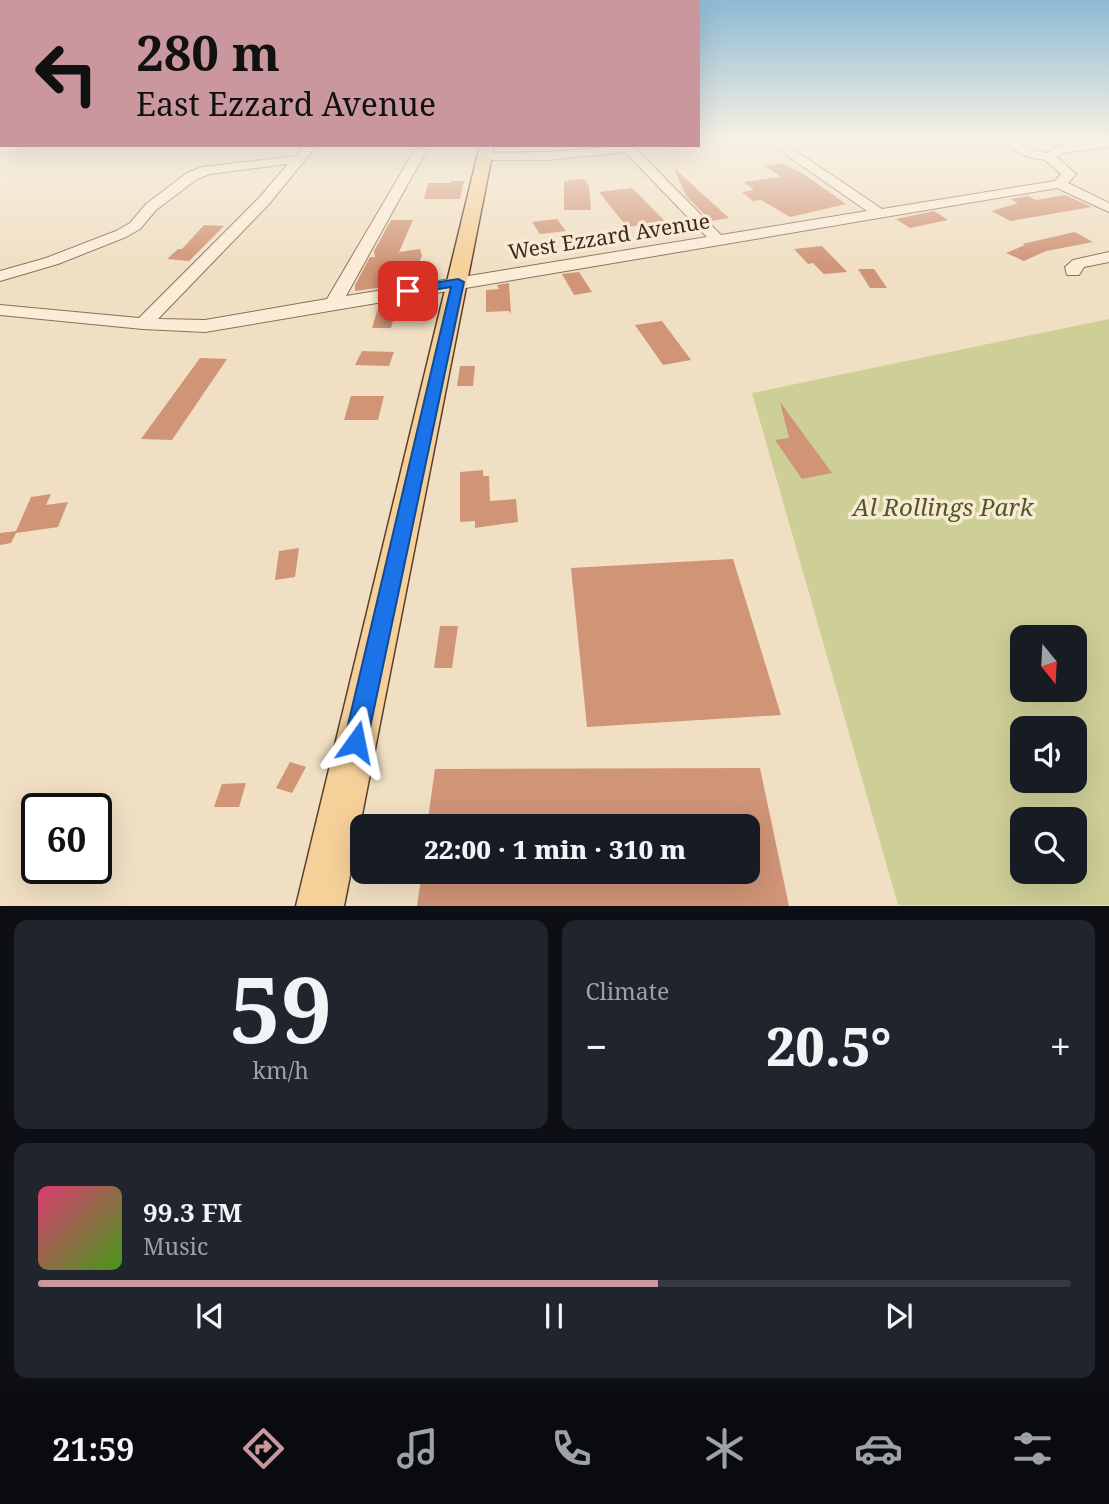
<!DOCTYPE html>
<html lang="en">
<head>
<meta charset="utf-8">
<style>
  body { margin:0; font-family:"Noto Serif",serif; background:#20242c; color:#f1f3f6; height:100vh; display:flex; flex-direction:column; font-size:26px; white-space:nowrap }
  * { box-sizing:border-box; margin:0 }
  p { font-size:23px; color:#9ea1a6 }
  .icon { flex:none; width:38px; height:38px; fill:none; stroke:currentColor; stroke-width:2; stroke-linecap:round; stroke-linejoin:round }
  .map { position:relative; height:906px; overflow:hidden }
  .sheet { display:flex; flex-direction:column; gap:14px; padding:14px; background:#0d0f14; flex:1 }
  .sheet>* { flex:none }
  .banner { position:absolute; left:0px; top:0px; width:700px; height:147px; box-shadow:0 7px 28px #0002; background:#cb979e; color:#111; overflow:hidden }
  .needle { width:46px; rotate:162deg }
  .controls { position:absolute; left:1010px; top:625px; display:grid; gap:14px }
  .controls a { display:grid; place-items:center; width:77px; height:77px; border-radius:14px; background:#171b24; box-shadow:0 7px 28px #0002; font-size:35px }
  .speed { position:absolute; left:21px; top:793px; display:flex; gap:14px; font-size:35px; font-weight:700; text-align:center }
  .speed>* { display:grid; place-content:center; width:91px; height:91px; border-radius:50%; background:#171b24; box-shadow:0 7px 28px #0002; line-height:1 }
  .speed .limit { border:4px solid #111; border-radius:10px; background:#fff; color:#111 }
  .pin { position:absolute; display:grid; place-items:center; width:60px; height:60px; color:#fff; margin:-30px; border-radius:14px; box-shadow:0 4px 10px #0006 }
  .me { position:absolute; width:77px; margin:-38px; rotate:12deg; stroke-linejoin:round; filter:drop-shadow(0 0 5px #0008) }
  .turn { display:flex; align-items:center; gap:24px; height:147px; padding:0 21px; font-size:32px }
  .turn .icon { width:91px; height:91px; stroke-width:2.5 }
  .turn b { display:block; font-size:49px; line-height:60px }
  .big { font-size:52px; font-weight:800; line-height:1.1 }
  .sheet .card { flex:1; display:flex; flex-direction:column; justify-content:center; gap:10px; min-width:0; padding:0 24px; border-radius:14px; background:#20242c }
  .sheet .dial { align-items:center; gap:0 }
  .dial b { font-size:91px; line-height:1 }
  .song { display:flex; align-items:center; gap:21px }
  .cover { width:84px; height:84px; border-radius:10px; background:linear-gradient(135deg,hsl(340 70% 55%),hsl(100 70% 35%)) }
  .played { height:7px; border-radius:4px; background:linear-gradient(90deg,#cb979e 60%,#363941 60%) }
  .keys { display:flex; justify-content:space-around; direction:ltr }
  .heat { display:flex; justify-content:space-between; align-items:center; font-size:38px; direction:ltr }
  .sheet .tiles { flex:1; display:grid; gap:14px; grid-template-columns:1fr 1fr }
  .card:last-child { grid-column:span 2 }
  .trip { position:absolute; left:350px; top:814px; width:410px; height:70px; border-radius:14px; background:#171b24; box-shadow:0 7px 28px #0002; font-weight:800; line-height:70px; text-align:center }
  .menu { display:flex; height:112px; justify-content:space-around; align-items:center; background:#090b0e; color:#9ea1a6 }
  .menu .icon { width:49px; height:49px }
  .menu .active { color:#cb979e }
  .menu b { font-size:32px; color:#f1f3f6 }
  .map>svg:first-child { display:block }
</style>
</head>
<body>
<div class="map">
<svg width="1109" height="906" viewBox="0 0 1109 906">
  <rect width="100%" height="100%" fill="#f0dfc3"/>
  <path fill="#cecf96" fill-rule="evenodd" d="M 1109,319 L 1109,905 L 898,905 L 752,393 ZM 1022,637 L 1074,637 L 1074,690 L 1022,690 ZM 1022,728 L 1074,728 L 1074,780 L 1022,780 ZM 1022,819 L 1074,819 L 1074,872 L 1022,872 Z"/>
  <g fill="#d09477">
    <path d="M 782,163 L 805,175 L 846,204 L 790,217 L 761,200 L 753,201 L 742,192 L 754,190 L 744,182 L 781,177 L 765,166 Z"/>
    <path d="M 674,168 L 729,218 L 711,221 L 686,196 Z"/>
    <path d="M 584,179 L 589,186 L 591,210 L 564,210 L 564,181 Z"/>
    <path d="M 451,181 L 464,181 L 460,199 L 424,199 L 428,183 L 451,183 Z"/>
    <path d="M 632,188 L 666,222 L 627,227 L 599,192 Z"/>
    <path d="M 1065,195 L 1092,207 L 1010,221 L 992,211 L 1018,203 L 1010,199 L 1028,196 L 1036,200 Z"/>
    <path d="M 934,211 L 948,220 L 910,228 L 896,219 Z"/>
    <path d="M 557,219 L 566,231 L 540,234 L 532,222 Z"/>
    <path d="M 391,220 L 413,220 L 399,252 L 420,249 L 422,256 L 417,267 L 406,268 L 398,285 L 355,291 L 355,285 L 370,257 L 375,257 L 374,251 Z"/>
    <path d="M 204,225 L 224,226 L 189,261 L 167,259 L 178,249 L 182,249 Z"/>
    <path d="M 1075,232 L 1093,242 L 1046,251 L 1024,261 L 1006,253 L 1025,245 L 1022,244 Z"/>
    <path d="M 822,246 L 847,272 L 824,274 L 813,263 L 808,264 L 794,249 Z"/>
    <path d="M 858,269 L 874,269 L 887,288 L 870,288 Z"/>
    <path d="M 579,272 L 592,292 L 574,295 L 562,274 Z"/>
    <path d="M 509,283 L 511,314 L 509,311 L 486,312 L 486,290 L 499,289 L 497,285 Z"/>
    <path d="M 398,302 L 391,328 L 372,328 L 379,305 Z"/>
    <path d="M 662,321 L 691,360 L 663,365 L 635,325 Z"/>
    <path d="M 362,351 L 394,352 L 389,366 L 355,365 Z"/>
    <path d="M 200,358 L 227,359 L 172,440 L 141,439 Z"/>
    <path d="M 460,366 L 475,366 L 473,386 L 457,386 Z"/>
    <path d="M 351,396 L 384,396 L 378,420 L 344,420 Z"/>
    <path d="M 780,402 L 832,473 L 802,479 L 775,440 L 789,438 Z"/>
    <path d="M 483,470 L 483,476 L 489,476 L 490,501 L 516,499 L 518,522 L 475,528 L 475,521 L 460,522 L 460,472 Z"/>
    <path d="M 51,494 L 46,505 L 68,502 L 58,527 L 16,533 L 11,543 L 0,545 L 0,533 L 16,531 L 31,497 Z"/>
    <path d="M 299,548 L 295,577 L 275,580 L 279,551 Z"/>
    <path d="M 733,559 L 781,715 L 587,727 L 571,568 Z"/>
    <path d="M 440,626 L 458,626 L 452,668 L 434,668 Z"/>
    <path d="M 290,762 L 306,767 L 292,793 L 276,788 Z"/>
    <path d="M 760,768 L 789,906 L 417,906 L 422,872 L 747,872 L 747,826 L 427,826 L 435,769 Z"/>
    <path d="M 246,783 L 239,807 L 214,807 L 222,784 Z"/>
  </g>
  <g fill="none" stroke-linecap="round" stroke-linejoin="round">
    <g stroke="#8b6f59" stroke-width="2">
      <g id="minor">
        <path d="M 765,140 L 780,140 L 882,209 L 1055,181 L 1061,174 L 1045,160 L 1028,157 L 997,140 L 1013,140 L 1035,151 L 1047,153 L 1058,146 L 1109,140 L 1109,147 L 1062,153 L 1057,157 L 1076,174 L 1068,183 L 1109,203 L 1109,212 L 1057,188 L 205,332 L 143,329 L 0,315 L 0,305 L 139,318 L 259,198 L 288,164 L 210,174 L 197,179 L 156,210 L 140,229 L 126,237 L 58,264 L 0,281 L 0,271 L 46,258 L 116,231 L 130,223 L 146,204 L 187,173 L 202,167 L 296,156 L 304,145 L 317,145 L 269,204 L 158,319 L 205,320 L 327,299 L 414,151 L 420,147 L 426,151 L 346,296 L 707,237 L 625,152 L 548,160 L 481,160 L 479,157 L 485,153 L 548,152 L 632,145 L 721,235 L 867,211 Z"/>
        <path d="M 1109,252 L 1109,262 L 1084,267 L 1079,275 L 1067,275 L 1065,267 L 1073,260 Z"/>
      </g>
    </g>
    <g stroke="#593e2d" stroke-width="3">
      <path id="major" d="M 480,145 L 494,145 L 344,906 L 296,906 Z"/>
    </g>
    <use href="#minor" fill="#faecd7" fill-rule="evenodd"/>
    <use href="#major" fill="#f5d099" fill-rule="evenodd"/>
  </g>
  <linearGradient id="sky" x2="0" y2="1"><stop stop-color="#8dbad4"/><stop offset="0.52" stop-color="#f8f1e4"/><stop offset="1" stop-color="#f8f1e4" stop-opacity="0"/></linearGradient>
  <rect width="1109" height="267" fill="url(#sky)"/>
  <path fill="#1a73e8" stroke="#114b97" stroke-width="2" d="M 458,279 L 464,282 L 367,742 L 364,750 L 356,754 L 348,750 L 344,742 L 451,287 L 408,294 L 402,291 L 408,287 Z"/>
  <g text-anchor="middle" stroke-width="7" stroke-linejoin="round" paint-order="stroke">
    <g font-size="21" fill="#3b291e" stroke="#f7e9d3">
      <text transform="translate(609 237) rotate(-9)" y="7">West Ezzard Avenue</text>
    </g>
    <g font-size="24" font-style="italic" fill="#505823" stroke="#f7e9d3">
      <text x="943" y="516">Al Rollings Park</text>
    </g>
  </g>
</svg>
<div class="controls">
<a><svg class="needle" viewBox="-14 -14 28 28"><path d="M0-13l5 13h-10z" fill="#e53935"/><path d="M0 13l5-13h-10z" fill="#9ea1a6"/></svg></a>
<a><svg class="icon" aria-label="sound" viewBox="0 0 24 24"><path d="M4 9h4l5-4v14l-5-4H4zM17 9q2 3 0 6"/></svg></a>
<a><svg class="icon" aria-label="search" viewBox="0 0 24 24"><circle cx="10" cy="10" r="6"/><path d="M15 15l6 6"/></svg></a>
</div>
<div class="speed"><div class="limit">60</div></div>
<div class="pin" style="left:408px;top:291px;background:#d93025"><svg class="icon" aria-label="arrive" viewBox="0 0 24 24"><path d="M6 21V4h12l-3 4 3 4H6"/></svg></div>
<svg class="me" style="left:356px;top:742px" viewBox="-20 -20 40 40"><path d="M0-17L14 15 0 8-14 15z" fill="#1a73e8" stroke="#fff" stroke-width="4"/></svg>
<div class="trip">22:00 · 1 min · 310 m</div>
<div class="banner">
<div class="turn"><svg class="icon" aria-label="left" viewBox="0 0 24 24"><path d="M17 20v-9H6M10 6l-5 5 5 5"/></svg><div><b>280 m</b>East Ezzard Avenue</div></div>
</div>
</div>
<section class="sheet">
<div class="tiles">
<div class="card dial"><b>59</b><p>km/h</p></div>
<div class="card"><p>Climate</p>
<div class="heat"><a>−</a><b class="big">20.5°</b><a>+</a></div>
</div>
<div class="card">
<div class="song"><i class="cover"></i><div><b>99.3 FM</b><p>Music</p></div></div>
<div class="played"></div>
<div class="keys"><svg class="icon" aria-label="previous" viewBox="0 0 24 24"><path d="M18 5L8 12l10 7zM5 5v14"/></svg><svg class="icon" aria-label="pause" viewBox="0 0 24 24"><path d="M8 5v14M16 5v14"/></svg><svg class="icon" aria-label="next" viewBox="0 0 24 24"><path d="M6 5l10 7-10 7zM19 5v14"/></svg></div>
</div>
</div>
</section>
<nav class="menu">
<b>21:59</b>
<svg class="icon active" aria-label="directions" viewBox="0 0 24 24"><path d="M12 3l9 9-9 9-9-9zM9 14v-3h6M13 9l2 2-2 2"/></svg>
<svg class="icon" aria-label="music" viewBox="0 0 24 24"><path d="M9 18V5l10-2v13"/><circle cx="6" cy="18" r="3"/><circle cx="16" cy="16" r="3"/></svg>
<svg class="icon" aria-label="phone" viewBox="0 0 24 24"><path d="M5 4h4l2 5-3 2q2 4 5 5l2-3 5 2v4C11 20 4 13 5 4z"/></svg>
<svg class="icon" aria-label="climate" viewBox="0 0 24 24"><path d="M12 3v18M4 7l16 10M4 17L20 7"/></svg>
<svg class="icon" aria-label="car" viewBox="0 0 24 24"><path d="M5 17H2v-5l4-1 3-4h7l3 4 3 1v5h-3M9 17h6M6 11h13"/><circle cx="7" cy="17" r="2"/><circle cx="17" cy="17" r="2"/></svg>
<svg class="icon" aria-label="filters" viewBox="0 0 24 24"><path d="M4 7h16M4 17h16"/><circle cx="9" cy="7" r="2"/><circle cx="15" cy="17" r="2"/></svg>
</nav>
</body>
</html>
